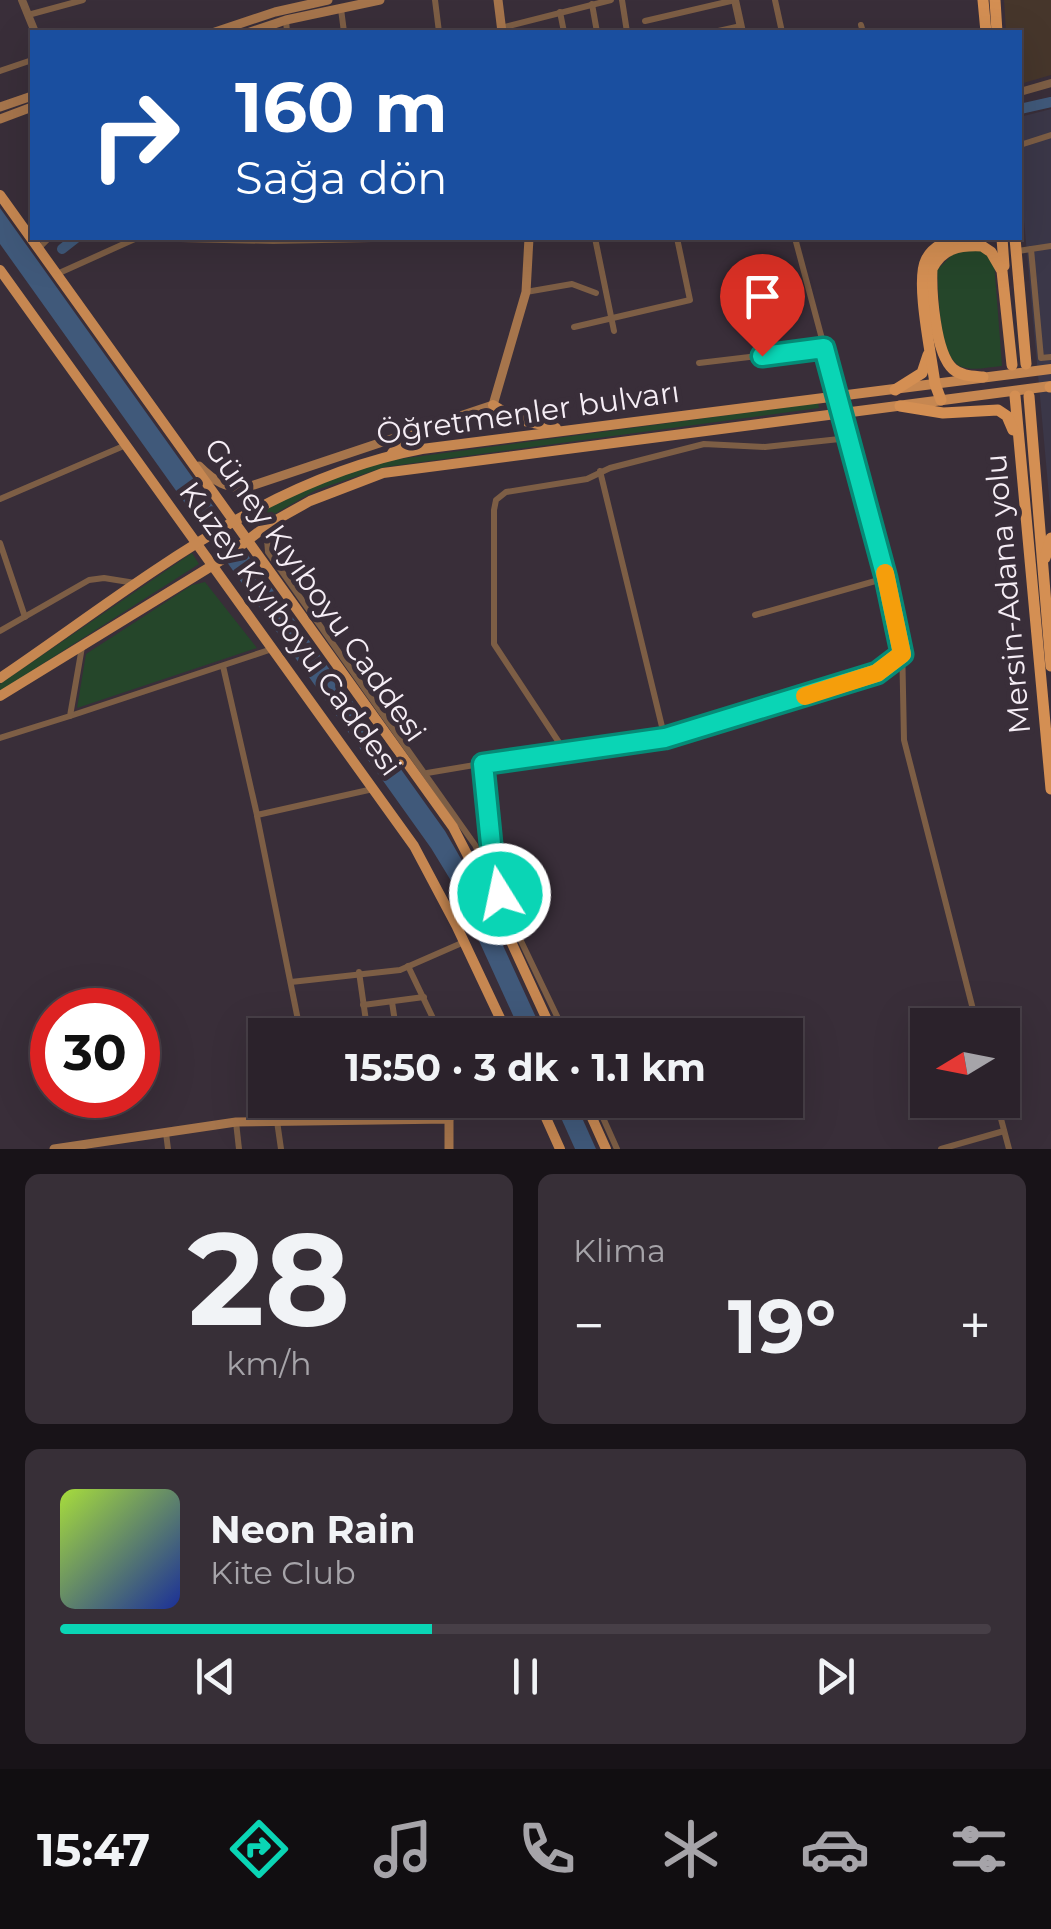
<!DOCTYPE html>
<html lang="tr">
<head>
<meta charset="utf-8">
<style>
  body { margin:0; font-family:Montserrat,sans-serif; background:#372f37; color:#f1f3f6; height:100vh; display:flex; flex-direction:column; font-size:38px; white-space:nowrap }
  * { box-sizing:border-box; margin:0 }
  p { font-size:32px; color:#a6a4a9 }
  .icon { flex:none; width:55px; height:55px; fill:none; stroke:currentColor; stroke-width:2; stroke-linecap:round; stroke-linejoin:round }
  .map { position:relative; height:1149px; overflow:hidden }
  .sheet { display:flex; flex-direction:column; gap:25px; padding:25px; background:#181318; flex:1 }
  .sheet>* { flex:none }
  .banner { position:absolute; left:30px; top:30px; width:992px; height:210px; border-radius:0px; box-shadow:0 10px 40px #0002,0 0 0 2px #473f47; background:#1a4fa0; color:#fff; overflow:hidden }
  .needle { width:65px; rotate:260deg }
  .buttons { position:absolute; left:910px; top:1008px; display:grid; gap:20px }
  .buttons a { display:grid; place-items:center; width:110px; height:110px; border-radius:0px; background:#2b222b; box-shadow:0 10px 40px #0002,0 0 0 2px #473f47; font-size:50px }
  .speed { position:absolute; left:30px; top:988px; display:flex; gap:20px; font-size:50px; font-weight:700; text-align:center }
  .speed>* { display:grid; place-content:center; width:130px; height:130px; border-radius:50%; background:#2b222b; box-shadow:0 10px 40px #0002,0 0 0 2px #473f47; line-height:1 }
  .speed .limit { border:15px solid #d22; background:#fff; color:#111 }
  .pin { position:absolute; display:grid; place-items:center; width:85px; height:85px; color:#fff; margin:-102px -42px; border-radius:50% 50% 50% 0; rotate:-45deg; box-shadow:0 0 10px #0007 }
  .pin .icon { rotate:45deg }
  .me { position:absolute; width:110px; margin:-55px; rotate:350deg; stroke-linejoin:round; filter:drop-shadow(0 0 8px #0008) }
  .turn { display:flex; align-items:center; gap:35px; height:210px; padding:0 40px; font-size:45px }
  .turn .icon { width:130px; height:130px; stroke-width:2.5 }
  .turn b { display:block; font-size:70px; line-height:85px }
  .big { font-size:75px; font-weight:700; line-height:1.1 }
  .sheet .tile { flex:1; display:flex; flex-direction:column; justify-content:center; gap:15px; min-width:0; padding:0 35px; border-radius:15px; background:#372f37 }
  .sheet .dial { align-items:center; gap:0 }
  .dial b { font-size:130px; line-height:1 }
  .song { display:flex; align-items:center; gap:30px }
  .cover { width:120px; height:120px; border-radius:15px; background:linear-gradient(135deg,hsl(80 70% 55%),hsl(230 70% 35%)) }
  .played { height:10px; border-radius:5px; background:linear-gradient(90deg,#0ad5b5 40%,#473f47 40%) }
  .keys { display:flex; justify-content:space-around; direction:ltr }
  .heat { display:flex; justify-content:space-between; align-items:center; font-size:55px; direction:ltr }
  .sheet .tiles { flex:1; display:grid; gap:25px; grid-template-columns:1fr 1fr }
  .tile:last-child { grid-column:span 2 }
  .trip { position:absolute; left:248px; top:1018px; width:555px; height:100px; border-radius:0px; background:#2b222b; box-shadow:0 10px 40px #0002,0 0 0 2px #473f47; font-weight:700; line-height:100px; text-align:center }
  .dock { display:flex; height:160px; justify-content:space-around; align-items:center; background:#110e11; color:#a6a4a9 }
  .dock .icon { width:70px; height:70px }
  .dock .active { color:#0ad5b5 }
  .dock b { font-size:45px; color:#f1f3f6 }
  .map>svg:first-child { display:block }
</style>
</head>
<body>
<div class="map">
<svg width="1051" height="1149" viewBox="0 0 1051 1149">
  <rect width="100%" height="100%" fill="#392e39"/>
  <path fill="#46362b" d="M 1004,0 L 1051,0 L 1051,75 L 1020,84 L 1020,32 L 1006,32 Z"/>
  <path fill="#3b3748" d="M 1051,109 L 1051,518 L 1020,176 L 1020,117 Z"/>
  <g fill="#25462a">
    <path d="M 969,249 L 985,251 L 994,261 L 1002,366 C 990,367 974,371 962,367 C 938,358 939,293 937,270 L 953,254 Z"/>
    <path d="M 818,403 L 819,408 L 385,467 L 316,490 L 252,527 L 246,516 L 314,484 L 384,461 Z"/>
    <path d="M 192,553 L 199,564 L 0,691 L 0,684 Z"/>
    <path d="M 205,582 L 257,648 L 77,708 L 86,654 L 192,585 Z"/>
  </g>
  <g fill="#40597a">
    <path d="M 0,208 L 445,831 L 472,878 L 544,1035 L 522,1035 L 453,884 L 431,848 L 0,244 Z"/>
    <path d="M 553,1100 L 574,1100 L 596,1149 L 575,1149 Z"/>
  </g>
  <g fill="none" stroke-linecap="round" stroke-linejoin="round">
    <g stroke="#40597a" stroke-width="10">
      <path d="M 1020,109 L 1051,102"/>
      <path d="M 62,249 L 76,238"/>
    </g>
    <g stroke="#7d5e45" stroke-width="6">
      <path d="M 435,0 L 439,32"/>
      <path d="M 622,0 L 627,32"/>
      <path d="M 775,0 L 782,32"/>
      <path d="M 592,4 L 597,32"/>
      <path d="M 341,9 L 344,32"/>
      <path d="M 560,12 L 564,32"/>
      <path d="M 28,15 L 83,0"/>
      <path d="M 286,20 L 287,32"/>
      <path d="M 645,21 L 735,0"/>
      <path d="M 861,25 L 863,32"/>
      <path d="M 501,28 L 611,0"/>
      <path d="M 714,32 L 741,26"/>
      <path d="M 0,71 L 32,60"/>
      <path d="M 1020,145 L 1051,135"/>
      <path d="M 425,238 L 549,238"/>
      <path d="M 595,238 L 614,331"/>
      <path d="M 39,248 L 49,238"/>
      <path d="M 1031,249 L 1041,358 L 1051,357"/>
      <path d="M 1018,251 L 1051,246"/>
      <path d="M 57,274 L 137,238 L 273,241 L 422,238"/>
      <path d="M 526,292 L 572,284 L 596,293"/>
      <path d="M 574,327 L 690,300 L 677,238"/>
      <path d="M 699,363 L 825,348"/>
      <path d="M 600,471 L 665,739"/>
      <path d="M 0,499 L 126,445"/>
      <path d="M 279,522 L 267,539 L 268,552 L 475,845 L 566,1035"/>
      <path d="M 0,543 L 25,617"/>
      <path d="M 886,578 L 902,642 L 904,740 L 977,1025"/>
      <path d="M 755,615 L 886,578 L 795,238"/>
      <path d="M 0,631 L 89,580 L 104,578 L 135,583"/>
      <path d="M 223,666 L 257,815 L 373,789"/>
      <path d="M 70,716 L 272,649"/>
      <path d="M 0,738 L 70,716 L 82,647"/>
      <path d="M 564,750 L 494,644 L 494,510 L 496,500 L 506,492 L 587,479 L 610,468 L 704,444 L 765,447 L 849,438"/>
      <path d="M 483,764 L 492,854 L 486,866"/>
      <path d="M 427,773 L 564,750 L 665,739 L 877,673 L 902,655"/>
      <path d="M 257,816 L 301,1035"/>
      <path d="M 408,966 L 441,1035"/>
      <path d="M 359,972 L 368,1035"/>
      <path d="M 291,982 L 400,970 L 464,942"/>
      <path d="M 392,1002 L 397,1035"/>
      <path d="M 363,1005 L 424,997"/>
      <path d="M 336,1035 L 367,1031"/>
      <path d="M 310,1100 L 310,1118"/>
      <path d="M 436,1100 L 449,1119 L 490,1100"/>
      <path d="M 595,1100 L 617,1149"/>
      <path d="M 996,1100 L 1009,1149"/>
      <path d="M 277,1121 L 281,1149"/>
      <path d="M 236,1122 L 239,1149"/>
      <path d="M 166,1133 L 168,1149"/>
      <path d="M 941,1149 L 1004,1131"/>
    </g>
    <g stroke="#7d5e45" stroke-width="8">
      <path d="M 22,0 L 35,32"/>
      <path d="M 735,0 L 742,32"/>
      <path d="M 1020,92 L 1051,83"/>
    </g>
    <g stroke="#a6754c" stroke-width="9">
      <path d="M 498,0 L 502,32"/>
      <path d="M 215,32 L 275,12 L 328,0"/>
      <path d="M 250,32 L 286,20 L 380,0"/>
      <path d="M 0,107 L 32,96"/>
      <path d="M 0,119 L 32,107"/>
      <path d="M 199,466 C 214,481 227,490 248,487 L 493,405 L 526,292 L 529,238"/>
      <path d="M 54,1149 L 236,1122 L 449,1119 L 449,1149"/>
    </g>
    <g stroke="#c68751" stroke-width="10">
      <path d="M 0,195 L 453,827 L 502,922 L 554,1035"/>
      <path d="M 0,270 L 414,846 L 457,927 L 508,1035"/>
      <path d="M 493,405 L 516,419 L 556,428"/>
      <path d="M 392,453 L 408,435"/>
      <path d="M 0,678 C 133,588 261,479 422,449 L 1051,369"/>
      <path d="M 0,696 L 223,559 L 269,524 L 310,501 L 383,473 L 1051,386"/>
      <path d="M 538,1100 L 560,1149"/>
      <path d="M 584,1100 L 606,1149"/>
    </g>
    <g stroke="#d48f53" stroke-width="11">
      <path d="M 983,0 L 986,32"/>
      <path d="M 995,0 L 997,32"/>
      <path d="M 1002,238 L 1004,266"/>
      <path d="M 1015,238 L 1026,364"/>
      <path d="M 983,377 C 973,376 961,376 953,369 C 935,353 931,292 932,269 C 942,248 959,245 982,246 L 991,252 L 1002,271 L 1012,365"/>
      <path d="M 1050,387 L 1051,387"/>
      <path d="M 895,390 L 922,373 L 928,355"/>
      <path d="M 1015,396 L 1051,789"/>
      <path d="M 1029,396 L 1051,666"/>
      <path d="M 941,400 L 935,384 C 932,358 915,281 926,260 C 933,245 948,240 964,238"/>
      <path d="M 900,406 L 943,413 L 998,410 L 1007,416 L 1013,430"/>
      <path d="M 1045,558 L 1051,538"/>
    </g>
  </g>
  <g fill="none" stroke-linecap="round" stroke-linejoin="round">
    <g stroke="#068a76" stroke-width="25">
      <path id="route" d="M 500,894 L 486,866 L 492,854 L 483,764 L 665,738 L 877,673 L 902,654 L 886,578 L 824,348 L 762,356"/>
    </g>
    <use href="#route" stroke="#0ad5b5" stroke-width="18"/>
    <path stroke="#f59e0b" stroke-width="18" d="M 805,696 L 877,673 L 902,654 L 885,573"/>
  </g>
  <g text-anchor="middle" stroke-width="10" stroke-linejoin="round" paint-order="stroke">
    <g font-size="30" fill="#f5edf5" stroke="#392e39">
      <text transform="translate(528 413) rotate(-8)" y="10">Öğretmenler bulvarı</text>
      <text transform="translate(315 590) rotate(55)" y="10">Güney Kıyıboyu Caddesi</text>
      <text transform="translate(1008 594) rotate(-95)" y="10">Mersin-Adana yolu</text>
      <text transform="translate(290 629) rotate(54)" y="10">Kuzey Kıyıboyu Caddesi</text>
    </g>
  </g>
</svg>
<div class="buttons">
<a><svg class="needle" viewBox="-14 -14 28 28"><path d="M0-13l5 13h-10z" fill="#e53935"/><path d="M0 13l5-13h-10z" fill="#a6a4a9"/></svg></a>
</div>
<div class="speed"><div class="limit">30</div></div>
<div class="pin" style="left:762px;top:356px;background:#d93025"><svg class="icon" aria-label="arrive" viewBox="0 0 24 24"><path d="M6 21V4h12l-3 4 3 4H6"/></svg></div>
<svg class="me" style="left:500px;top:894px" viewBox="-20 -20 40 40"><circle r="17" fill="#0ad5b5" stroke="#fff" stroke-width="3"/><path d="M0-11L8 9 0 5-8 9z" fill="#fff"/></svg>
<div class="trip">15:50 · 3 dk · 1.1 km</div>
<div class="banner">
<div class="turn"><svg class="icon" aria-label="right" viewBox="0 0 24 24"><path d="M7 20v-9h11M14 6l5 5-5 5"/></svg><div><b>160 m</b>Sağa dön</div></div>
</div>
</div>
<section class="sheet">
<div class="tiles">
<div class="tile dial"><b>28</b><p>km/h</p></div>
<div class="tile"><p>Klima</p>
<div class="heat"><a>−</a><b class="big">19°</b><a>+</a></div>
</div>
<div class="tile">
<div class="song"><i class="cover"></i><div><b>Neon Rain</b><p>Kite Club</p></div></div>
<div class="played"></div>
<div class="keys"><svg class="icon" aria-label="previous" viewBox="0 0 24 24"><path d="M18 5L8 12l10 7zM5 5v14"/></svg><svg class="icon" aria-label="pause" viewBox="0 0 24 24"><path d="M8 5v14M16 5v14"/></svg><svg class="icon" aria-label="next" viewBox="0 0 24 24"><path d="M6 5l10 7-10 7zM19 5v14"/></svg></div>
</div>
</div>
</section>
<nav class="dock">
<b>15:47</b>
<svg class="icon active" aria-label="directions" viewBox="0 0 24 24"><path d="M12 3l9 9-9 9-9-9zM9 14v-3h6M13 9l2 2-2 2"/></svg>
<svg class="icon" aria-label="music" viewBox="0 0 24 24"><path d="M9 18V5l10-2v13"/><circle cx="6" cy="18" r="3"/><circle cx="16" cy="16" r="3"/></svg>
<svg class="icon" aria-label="phone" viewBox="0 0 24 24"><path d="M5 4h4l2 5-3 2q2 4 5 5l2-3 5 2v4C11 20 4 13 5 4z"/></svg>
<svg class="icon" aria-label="climate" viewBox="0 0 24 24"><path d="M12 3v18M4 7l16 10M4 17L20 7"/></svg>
<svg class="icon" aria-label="car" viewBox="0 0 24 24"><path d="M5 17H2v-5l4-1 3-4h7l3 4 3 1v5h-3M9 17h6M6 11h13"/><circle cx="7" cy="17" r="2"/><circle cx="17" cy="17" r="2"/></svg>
<svg class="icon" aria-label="filters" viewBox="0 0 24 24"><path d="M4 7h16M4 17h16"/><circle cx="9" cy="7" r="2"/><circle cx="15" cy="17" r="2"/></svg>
</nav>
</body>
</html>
